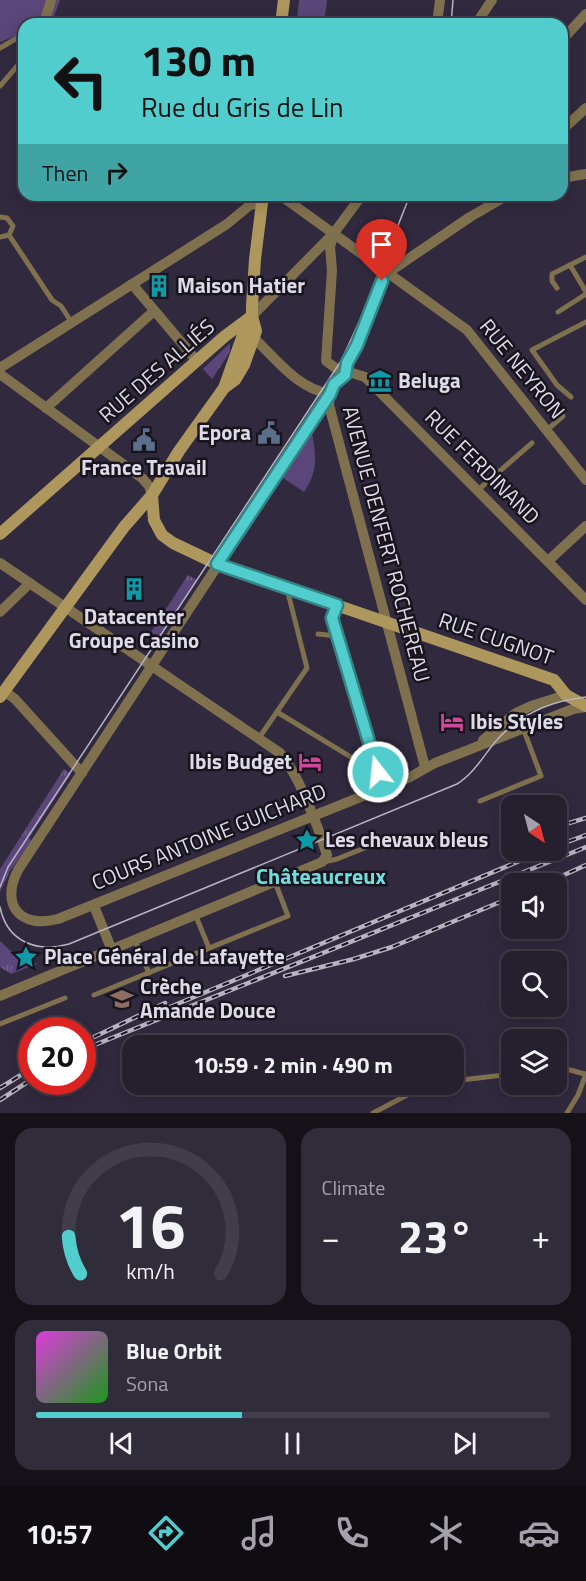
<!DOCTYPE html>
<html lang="en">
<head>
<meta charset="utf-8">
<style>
  body { margin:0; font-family:"Titillium Web",sans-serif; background:#312c3a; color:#f1f3f6; height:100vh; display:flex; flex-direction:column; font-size:22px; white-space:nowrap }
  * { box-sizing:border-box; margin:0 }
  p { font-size:20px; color:#a3a2aa }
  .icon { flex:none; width:33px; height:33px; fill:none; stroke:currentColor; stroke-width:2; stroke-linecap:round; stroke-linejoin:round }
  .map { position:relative; height:1113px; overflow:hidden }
  .drawer { display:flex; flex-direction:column; gap:15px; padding:15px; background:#141119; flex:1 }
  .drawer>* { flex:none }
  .banner { position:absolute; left:18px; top:18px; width:550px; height:183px; border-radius:18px; box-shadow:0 3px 15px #0003,0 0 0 2px #423d4a; background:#52cdcd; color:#111; overflow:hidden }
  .needle { width:39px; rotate:144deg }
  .buttons { position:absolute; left:501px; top:795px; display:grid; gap:12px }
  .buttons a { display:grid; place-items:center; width:66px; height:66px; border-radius:12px; background:#251f2e; box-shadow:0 3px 15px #0003,0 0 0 2px #423d4a; font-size:30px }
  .speed { position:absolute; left:18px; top:1017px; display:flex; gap:12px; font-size:30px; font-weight:700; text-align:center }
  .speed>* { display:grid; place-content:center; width:78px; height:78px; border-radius:50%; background:#251f2e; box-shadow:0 3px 15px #0003,0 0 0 2px #423d4a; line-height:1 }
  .speed .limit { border:9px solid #d22; background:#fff; color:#111 }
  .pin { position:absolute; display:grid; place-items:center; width:51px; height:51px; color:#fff; margin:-62px -26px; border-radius:50% 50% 50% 0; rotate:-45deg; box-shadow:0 0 6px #0007 }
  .pin .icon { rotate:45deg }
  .me { position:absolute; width:66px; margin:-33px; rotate:344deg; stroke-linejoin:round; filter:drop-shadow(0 0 4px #0008) }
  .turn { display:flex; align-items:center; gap:21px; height:126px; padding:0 24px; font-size:27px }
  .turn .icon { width:78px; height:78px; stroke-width:2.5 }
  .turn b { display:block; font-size:42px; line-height:51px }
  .then { display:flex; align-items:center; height:57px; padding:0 24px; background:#0003; gap:12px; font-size:22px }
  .big { font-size:45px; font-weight:700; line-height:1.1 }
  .drawer .widget { flex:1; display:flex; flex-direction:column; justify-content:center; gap:9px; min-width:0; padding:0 21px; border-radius:18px; background:#312c3a }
  .drawer .dial { align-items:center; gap:0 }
  .dial svg { height:156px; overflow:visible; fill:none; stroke:#423d4a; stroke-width:7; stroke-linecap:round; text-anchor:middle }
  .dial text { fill:#f1f3f6; stroke:none }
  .song { display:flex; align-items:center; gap:18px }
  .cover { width:72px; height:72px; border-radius:9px; background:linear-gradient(135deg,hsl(300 70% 55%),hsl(120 70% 35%)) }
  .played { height:6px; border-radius:3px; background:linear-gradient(90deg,#52cdcd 40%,#423d4a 40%) }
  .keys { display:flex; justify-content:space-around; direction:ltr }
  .heat { display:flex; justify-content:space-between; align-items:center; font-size:33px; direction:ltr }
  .drawer .tiles { flex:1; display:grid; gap:15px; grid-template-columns:1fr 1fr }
  .widget:last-child { grid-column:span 2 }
  .trip { position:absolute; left:122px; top:1035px; width:342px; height:60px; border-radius:18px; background:#251f2e; box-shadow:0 3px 15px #0003,0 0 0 2px #423d4a; font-weight:700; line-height:60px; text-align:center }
  .tab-bar { display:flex; height:96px; justify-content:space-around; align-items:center; background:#0f0c12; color:#a3a2aa }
  .tab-bar .icon { width:42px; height:42px }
  .tab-bar .on { color:#52cdcd }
  .tab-bar b { font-size:27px; color:#f1f3f6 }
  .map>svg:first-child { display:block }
</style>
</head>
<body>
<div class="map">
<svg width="586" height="1113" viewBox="0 0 586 1113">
  <defs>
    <pattern id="grass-tufts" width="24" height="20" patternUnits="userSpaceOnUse" patternTransform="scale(1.5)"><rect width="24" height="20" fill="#5a4679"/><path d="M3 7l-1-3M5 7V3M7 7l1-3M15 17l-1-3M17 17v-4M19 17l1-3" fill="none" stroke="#71608c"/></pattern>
  </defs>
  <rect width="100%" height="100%" fill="#31293e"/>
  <g fill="url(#grass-tufts)">
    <path d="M 230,343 L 230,352 L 212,379 L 203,369 Z"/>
    <path d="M 188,575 L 197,580 L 160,637 L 151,632 Z"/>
    <path d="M 64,769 L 71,774 L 29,838 L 32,841 L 10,871 L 0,892 L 0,869 Z"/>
    <path d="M 0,941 L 15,955 L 37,964 L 11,974 L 0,967 Z"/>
  </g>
  <g fill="#5a4679">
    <path d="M 0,0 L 60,0 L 52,22 L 24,24 L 24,33 L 0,42 Z"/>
    <path d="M 299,0 L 327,0 L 324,24 L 301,23 L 297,18 Z"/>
    <path d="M 312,434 C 317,457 317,473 304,492 L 283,478 Z"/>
  </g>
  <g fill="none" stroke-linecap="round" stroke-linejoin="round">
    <g stroke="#7f714e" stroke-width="5">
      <path d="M 0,48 L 24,34"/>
      <path d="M 0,86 L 24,58"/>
      <path d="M 0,217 L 7,218 L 13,226 L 9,235 L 0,237"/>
      <path d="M 9,235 L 52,300 L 61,306 L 72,323"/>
      <path d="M 570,265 L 586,292"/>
      <path d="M 557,288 L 552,281 L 552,274 L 586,257"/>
      <path d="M 558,312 L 586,294"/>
      <path d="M 571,397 L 557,385 L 532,350 L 586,322"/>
      <path d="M 547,430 L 563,416"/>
      <path d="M 478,490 L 532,443"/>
      <path d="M 336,607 L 332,618 L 383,788"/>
      <path d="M 318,634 L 337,636"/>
      <path d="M 277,712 L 377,773"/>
      <path d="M 259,738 L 307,668 L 287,589"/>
      <path d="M 480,801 L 541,776 L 523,728"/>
      <path d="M 323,862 L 337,859 L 377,843"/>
      <path d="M 195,914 L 209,948"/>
      <path d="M 135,940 L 149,973"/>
      <path d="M 94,995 L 288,916 L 275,882"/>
      <path d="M 0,1024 L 65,998"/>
      <path d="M 556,1070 L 566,1069 L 585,1074"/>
      <path d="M 453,1081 L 512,1074"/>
      <path d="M 373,1113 L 413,1092 L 433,1084"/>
      <path d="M 567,1113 L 578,1095 L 586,1074"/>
    </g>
    <g stroke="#7f714e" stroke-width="10">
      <path d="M 44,24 L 51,0"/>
      <path d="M 437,24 L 440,0"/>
      <path d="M 476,24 L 492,0"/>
      <path d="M 562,40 L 586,14"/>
      <path d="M 562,130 L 586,108"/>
      <path d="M 562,178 L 586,174"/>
      <path d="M 280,195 L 467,330 L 586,480"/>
      <path d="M 333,236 L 330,247 L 332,270 L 326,361 L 345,375"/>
      <path d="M 132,284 L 197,361"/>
      <path d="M 252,316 L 334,233 L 362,195"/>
      <path d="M 254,338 C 277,360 297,388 330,394"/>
      <path d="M 0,368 L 227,224 L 250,205 L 262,203"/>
      <path d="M 0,374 L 142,478 L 149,486 L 152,495"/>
      <path d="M 345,375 L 352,373 L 365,377 L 586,600"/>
      <path d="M 330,394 L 18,870 C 0,905 20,929 58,919 L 410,777 L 435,763 L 573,709 L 586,707"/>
      <path d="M 46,408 L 154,311"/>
      <path d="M 548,561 L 586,526"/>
      <path d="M 0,612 L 30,583"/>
      <path d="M 4,691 L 15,699 L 82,773"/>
      <path d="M 483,740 L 516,713 L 531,706 L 566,695"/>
      <path d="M 425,767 L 329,405 L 330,394 L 334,384 L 345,375 L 347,363 L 357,345 L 382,281 L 389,272 L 470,217 L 508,195"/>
      <path d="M 94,906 L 111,948"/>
      <path d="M 0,996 L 322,862 L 327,855 C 318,826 299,775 280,753 L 0,563"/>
    </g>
    <g stroke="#ad975d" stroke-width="12">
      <path d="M 281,24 L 284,0"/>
      <path d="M 224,388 L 244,332 L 250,320"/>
      <path d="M 152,495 L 154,520 L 162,535 L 173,543 L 217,564 L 554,680 L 566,695 L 586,706"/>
      <path d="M 0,534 L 225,336 L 252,316"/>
      <path d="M 0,697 L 124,527 L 152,495 L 179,451 L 224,388 L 235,380 L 244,365 L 256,331 L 252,316 L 252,306 L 255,259 L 263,195"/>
    </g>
    <g stroke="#b8b3c3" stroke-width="1.5">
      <path d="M 451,24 L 453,0"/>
      <path d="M 0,887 L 8,867 L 341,361 L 366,307 L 410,195"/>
      <path d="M 0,907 C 7,942 37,953 69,944 L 457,784 C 473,774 483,757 495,742 C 518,715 550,701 586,697"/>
    </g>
    <g stroke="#b8b3c3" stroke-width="4.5">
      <g id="rail">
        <path d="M 556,827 L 586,818"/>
        <path d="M 556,846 L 586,835"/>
        <path d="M 544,884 L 586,865"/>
        <path d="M 285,976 L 354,959 L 392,947 L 512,897"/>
        <path d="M 158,1012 L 546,850"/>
        <path d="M 94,1037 L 165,1003"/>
        <path d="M 82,1050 L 586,847"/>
        <path d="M 0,1088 L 32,1068"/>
        <path d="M 0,1100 L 32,1079"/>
      </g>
    </g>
    <use href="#rail" stroke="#17141d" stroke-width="2" stroke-dasharray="7" stroke-linecap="butt"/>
  </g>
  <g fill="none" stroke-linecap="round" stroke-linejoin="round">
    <g stroke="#358585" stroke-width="15">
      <path id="route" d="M 378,772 L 332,618 L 337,605 L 217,564 L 330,394 L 334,384 L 345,375 L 347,363 L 357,345 L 382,281"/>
    </g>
    <use href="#route" stroke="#52cdcd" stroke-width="10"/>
  </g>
  <defs>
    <g id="building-bare" transform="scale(1.8)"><path d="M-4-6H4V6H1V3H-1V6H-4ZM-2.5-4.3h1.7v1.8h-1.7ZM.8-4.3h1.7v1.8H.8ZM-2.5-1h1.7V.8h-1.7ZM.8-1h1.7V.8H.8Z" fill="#0f9aa8" stroke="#17141d" stroke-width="2.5" paint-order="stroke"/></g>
    <g id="museum-bare" transform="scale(1.8)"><path d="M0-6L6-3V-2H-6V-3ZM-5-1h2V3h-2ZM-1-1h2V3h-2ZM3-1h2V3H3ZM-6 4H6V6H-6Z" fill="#0f9aa8" stroke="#17141d" stroke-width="2.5" paint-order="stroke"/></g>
    <g id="civic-bare" transform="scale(1.8)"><path d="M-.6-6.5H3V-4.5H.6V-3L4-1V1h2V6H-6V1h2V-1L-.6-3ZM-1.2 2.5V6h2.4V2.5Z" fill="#5c6f8a" stroke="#17141d" stroke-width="2.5" paint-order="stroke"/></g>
    <g id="hotel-bare" transform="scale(1.8)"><path d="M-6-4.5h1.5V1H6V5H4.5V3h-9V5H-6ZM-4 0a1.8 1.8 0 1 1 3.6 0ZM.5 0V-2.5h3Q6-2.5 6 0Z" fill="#d1479c" stroke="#17141d" stroke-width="2.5" paint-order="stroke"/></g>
    <g id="sight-bare" transform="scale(1.8)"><path d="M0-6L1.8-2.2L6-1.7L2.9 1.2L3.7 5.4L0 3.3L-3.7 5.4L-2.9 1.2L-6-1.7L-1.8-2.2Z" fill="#0f9aa8" stroke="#17141d" stroke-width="2.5" paint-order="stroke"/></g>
    <g id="school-bare" transform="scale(1.8)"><path d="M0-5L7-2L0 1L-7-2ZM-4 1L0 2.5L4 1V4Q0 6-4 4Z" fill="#8d6e63" stroke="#17141d" stroke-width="2.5" paint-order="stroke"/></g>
  </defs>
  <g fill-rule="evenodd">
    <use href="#building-bare" x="159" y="286"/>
    <use href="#museum-bare" x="380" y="381"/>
    <use href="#civic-bare" x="269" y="433"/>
    <use href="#civic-bare" x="144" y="440"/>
    <use href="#building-bare" x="134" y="589"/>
    <use href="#hotel-bare" x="452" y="722"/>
    <use href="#hotel-bare" x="310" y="762"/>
    <use href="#sight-bare" x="307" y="840"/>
    <use href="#sight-bare" x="26" y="957"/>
    <use href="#school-bare" x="122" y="999"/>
  </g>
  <g text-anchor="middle" stroke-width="5" stroke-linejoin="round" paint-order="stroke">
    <g font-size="21" font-weight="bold" fill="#dedae8" stroke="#17141d" text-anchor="start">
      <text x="177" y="293">Maison Hatier</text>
      <text x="398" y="388">Beluga</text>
      <text x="251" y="440" text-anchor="end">Epora</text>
      <text x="144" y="475" text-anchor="middle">France Travail</text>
      <text x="134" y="624" text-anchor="middle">Datacenter<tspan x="134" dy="24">Groupe Casino</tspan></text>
      <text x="470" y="729">Ibis Styles</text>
      <text x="292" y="769" text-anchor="end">Ibis Budget</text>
      <text x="325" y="847">Les chevaux bleus</text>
      <text x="44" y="964">Place Général de Lafayette</text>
      <text x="140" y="994">Crèche<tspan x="140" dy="24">Amande Douce</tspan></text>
    </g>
    <g font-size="21" fill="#dedae8" stroke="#17141d">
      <text transform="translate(522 369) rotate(51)" y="7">RUE NEYRON</text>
      <text transform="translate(157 371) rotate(-41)" y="7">RUE DES ALLIÉS</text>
      <text transform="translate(482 467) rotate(45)" y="7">RUE FERDINAND</text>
      <text transform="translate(386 544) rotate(75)" y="7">AVENUE DENFERT ROCHEREAU</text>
      <text transform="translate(496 639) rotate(19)" y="7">RUE CUGNOT</text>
      <text transform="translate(209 837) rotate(-22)" y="7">COURS ANTOINE GUICHARD</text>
    </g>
    <g font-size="22" font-weight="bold" fill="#71dddd" stroke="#17141d">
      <text x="321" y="884">Châteaucreux</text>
    </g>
  </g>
</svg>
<div class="buttons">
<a><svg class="needle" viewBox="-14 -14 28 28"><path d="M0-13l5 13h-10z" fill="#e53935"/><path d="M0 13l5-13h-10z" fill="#a3a2aa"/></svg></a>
<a><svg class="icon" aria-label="sound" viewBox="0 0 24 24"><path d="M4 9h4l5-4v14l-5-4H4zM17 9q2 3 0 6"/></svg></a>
<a><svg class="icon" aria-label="search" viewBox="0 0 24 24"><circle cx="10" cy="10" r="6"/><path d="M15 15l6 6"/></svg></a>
<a><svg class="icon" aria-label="layers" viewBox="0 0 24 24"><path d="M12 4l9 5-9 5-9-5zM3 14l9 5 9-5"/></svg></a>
</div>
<div class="speed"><div class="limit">20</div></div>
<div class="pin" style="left:382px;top:281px;background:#d93025"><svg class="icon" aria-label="arrive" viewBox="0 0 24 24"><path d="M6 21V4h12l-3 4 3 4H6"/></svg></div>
<svg class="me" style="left:378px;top:772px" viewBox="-20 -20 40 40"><circle r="17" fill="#52cdcd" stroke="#fff" stroke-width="3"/><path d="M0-11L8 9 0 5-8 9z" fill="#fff"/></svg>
<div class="trip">10:59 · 2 min · 490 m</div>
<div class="banner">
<div class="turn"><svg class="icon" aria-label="left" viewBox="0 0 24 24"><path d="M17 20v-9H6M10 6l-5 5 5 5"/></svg><div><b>130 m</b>Rue du Gris de Lin</div></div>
<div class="then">Then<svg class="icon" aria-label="right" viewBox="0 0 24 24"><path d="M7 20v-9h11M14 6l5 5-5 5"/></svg></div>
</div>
</div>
<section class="drawer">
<div class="tiles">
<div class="widget dial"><svg viewBox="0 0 100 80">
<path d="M14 69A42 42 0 1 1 86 69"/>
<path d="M14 69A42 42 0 0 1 8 50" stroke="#52cdcd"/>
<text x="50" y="56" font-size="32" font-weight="700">16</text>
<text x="50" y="72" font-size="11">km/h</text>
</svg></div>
<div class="widget"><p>Climate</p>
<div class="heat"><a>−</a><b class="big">23°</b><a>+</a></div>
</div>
<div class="widget">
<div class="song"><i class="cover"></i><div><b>Blue Orbit</b><p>Sona</p></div></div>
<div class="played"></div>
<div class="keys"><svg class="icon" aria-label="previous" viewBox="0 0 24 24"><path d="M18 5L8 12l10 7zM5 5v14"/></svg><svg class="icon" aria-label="pause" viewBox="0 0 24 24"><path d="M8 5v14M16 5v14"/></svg><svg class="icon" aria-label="next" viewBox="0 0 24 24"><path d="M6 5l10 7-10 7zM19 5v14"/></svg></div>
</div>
</div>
</section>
<nav class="tab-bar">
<b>10:57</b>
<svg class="icon on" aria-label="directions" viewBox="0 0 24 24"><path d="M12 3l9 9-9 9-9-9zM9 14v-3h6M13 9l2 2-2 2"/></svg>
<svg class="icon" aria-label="music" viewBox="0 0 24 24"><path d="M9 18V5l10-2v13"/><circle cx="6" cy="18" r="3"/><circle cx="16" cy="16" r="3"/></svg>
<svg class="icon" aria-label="phone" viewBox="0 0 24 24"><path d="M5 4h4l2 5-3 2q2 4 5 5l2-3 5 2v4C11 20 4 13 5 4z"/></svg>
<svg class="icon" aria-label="climate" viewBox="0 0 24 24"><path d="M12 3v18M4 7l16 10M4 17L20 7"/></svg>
<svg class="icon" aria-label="car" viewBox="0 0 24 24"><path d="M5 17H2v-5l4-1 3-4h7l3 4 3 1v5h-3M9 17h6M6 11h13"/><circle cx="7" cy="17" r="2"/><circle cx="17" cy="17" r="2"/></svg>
</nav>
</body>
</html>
